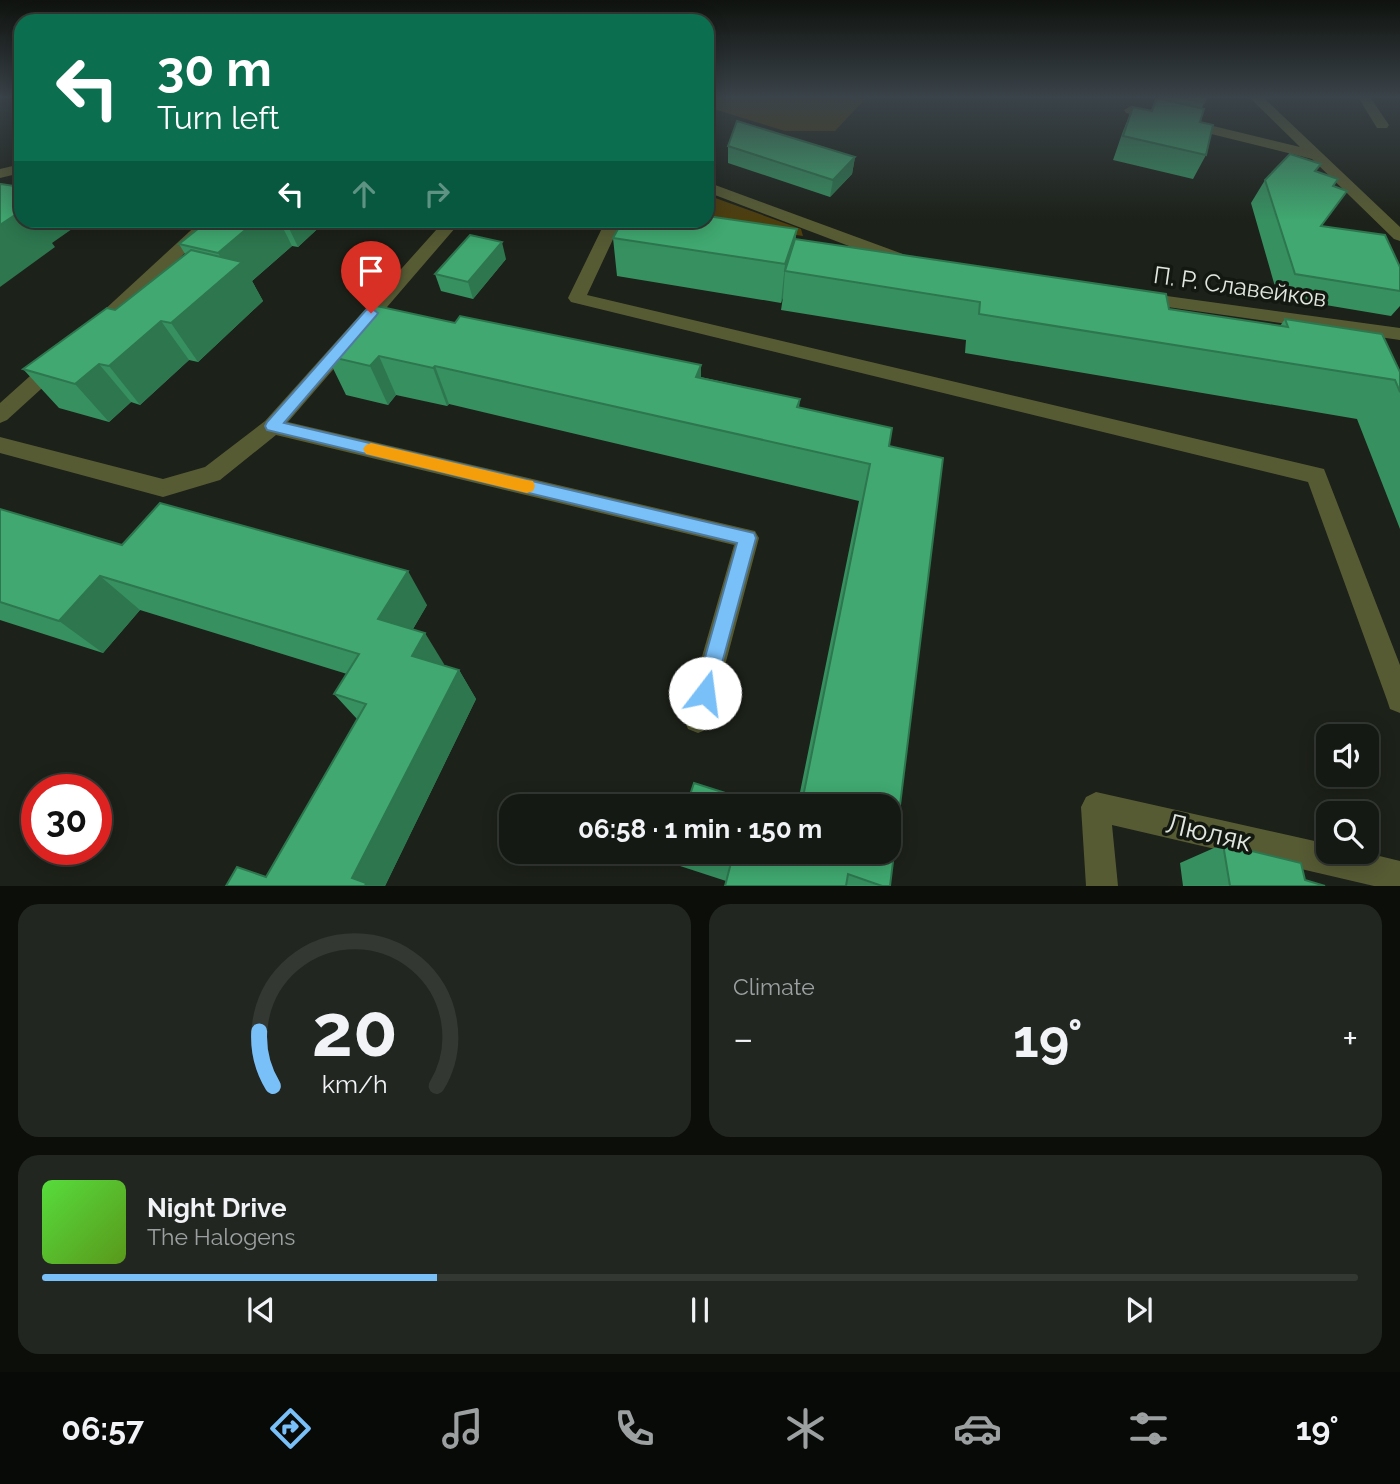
<!DOCTYPE html>
<html lang="en">
<head>
<meta charset="utf-8">
<style>
  body { margin:0; font-family:Raleway,sans-serif; background:#222621; color:#f1f3f6; height:100vh; display:flex; flex-direction:column; font-size:26px; white-space:nowrap }
  * { box-sizing:border-box; margin:0 }
  p { font-size:23px; color:#9da0a0 }
  .icon { flex:none; width:38px; height:38px; fill:none; stroke:currentColor; stroke-width:2; stroke-linecap:round; stroke-linejoin:round }
  .map { position:relative; height:886px; overflow:hidden }
  .panel { display:flex; flex-direction:column; gap:18px; padding:18px; background:#0c0e0a; flex:1 }
  .panel>* { flex:none }
  .banner { position:absolute; left:14px; top:14px; width:700px; height:214px; border-radius:21px; box-shadow:0 4px 18px #0003,0 0 0 2px #343833; background:#0b6e4f; color:#fff; overflow:hidden }
  .controls { position:absolute; left:1316px; top:724px; display:grid; gap:14px }
  .controls a { display:grid; place-items:center; width:63px; height:63px; border-radius:14px; background:#151913; box-shadow:0 4px 18px #0003,0 0 0 2px #343833; font-size:35px }
  .speed { position:absolute; left:21px; top:774px; display:flex; gap:14px; font-size:35px; font-weight:700; text-align:center }
  .speed>* { display:grid; place-content:center; width:91px; height:91px; border-radius:50%; background:#151913; box-shadow:0 4px 18px #0003,0 0 0 2px #343833; line-height:1 }
  .speed .limit { border:10px solid #d22; background:#fff; color:#111 }
  .pin { position:absolute; display:grid; place-items:center; width:60px; height:60px; color:#fff; margin:-72px -30px; border-radius:50% 50% 50% 0; rotate:-45deg; box-shadow:0 0 7px #0007 }
  .pin .icon { rotate:45deg }
  .me { position:absolute; width:77px; margin:-38px; rotate:15deg; stroke-linejoin:round; filter:drop-shadow(0 0 5px #0008) }
  .turn { display:flex; align-items:center; gap:24px; height:147px; padding:0 28px; font-size:32px }
  .turn .icon { width:91px; height:91px; stroke-width:2.5 }
  .turn b { display:block; font-size:49px; line-height:60px }
  .lanes { display:flex; align-items:center; height:66px; padding:0 28px; background:#0003; justify-content:center; gap:35px; direction:ltr }
  .lanes .off { opacity:.35 }
  .big { font-size:52px; font-weight:700; line-height:1.1 }
  .panel .card { flex:1; display:flex; flex-direction:column; justify-content:center; gap:10px; min-width:0; padding:0 24px; border-radius:21px; background:#222621 }
  .panel .dial { align-items:center; gap:0 }
  .dial svg { height:182px; overflow:visible; fill:none; stroke:#343833; stroke-width:7; stroke-linecap:round; text-anchor:middle }
  .dial text { fill:#f1f3f6; stroke:none }
  .song { display:flex; align-items:center; gap:21px }
  .cover { width:84px; height:84px; border-radius:10px; background:linear-gradient(135deg,hsl(110 70% 55%),hsl(90 70% 35%)) }
  .played { height:7px; border-radius:4px; background:linear-gradient(90deg,#79bff8 30%,#343833 30%) }
  .keys { display:flex; justify-content:space-around; direction:ltr }
  .heat { display:flex; justify-content:space-between; align-items:center; font-size:38px; direction:ltr }
  .panel .tiles { flex:1; display:grid; gap:18px; grid-template-columns:1fr 1fr }
  .card:last-child { grid-column:span 2 }
  .trip { position:absolute; left:499px; top:794px; width:402px; height:70px; border-radius:21px; background:#151913; box-shadow:0 4px 18px #0003,0 0 0 2px #343833; font-weight:700; line-height:70px; text-align:center }
  .menu { display:flex; height:112px; justify-content:space-around; align-items:center; background:#080a08; color:#9da0a0 }
  .menu .icon { width:49px; height:49px }
  .menu .current { color:#79bff8 }
  .menu b { font-size:32px; color:#f1f3f6 }
  .map>svg:first-child { display:block }
</style>
</head>
<body>
<div class="map">
<svg width="1400" height="886" viewBox="0 0 1400 886">
  <rect width="100%" height="100%" fill="#1c2119"/>
  <g fill="#4d3e0e">
    <path d="M 707,97 L 867,97 L 835,131 L 785,131 L 707,107 Z"/>
    <path d="M 707,195 L 801,229 L 803,236 L 701,221 L 707,220 Z"/>
  </g>
  <g fill="none" stroke-linecap="round" stroke-linejoin="round">
    <g fill="#575b34" fill-rule="evenodd">
      <path d="M 1249,97 L 1263,97 L 1400,227 L 1400,241 L 1394,239 L 1312,159 L 1126,113 L 1124,110 L 1131,106 L 1300,147 Z"/>
      <path d="M 1358,97 L 1370,97 L 1389,125 L 1387,128 L 1377,128 Z"/>
      <path d="M 21,164 L 21,173 L 0,178 L 0,169 Z"/>
      <path d="M 707,182 L 911,257 L 913,261 L 911,265 L 899,265 L 707,192 Z"/>
      <path d="M 202,220 L 220,220 L 101,332 L 89,332 L 86,328 L 89,324 Z"/>
      <path d="M 445,220 L 462,220 L 288,422 L 755,531 L 759,538 L 708,729 L 698,733 L 688,729 L 684,719 L 734,545 L 276,435 L 220,480 L 163,497 L 0,453 L 0,437 L 163,479 L 205,467 L 265,421 Z"/>
      <path d="M 606,220 L 622,220 L 587,295 L 1324,469 L 1400,665 L 1400,713 L 1390,709 L 1387,700 L 1308,482 L 571,302 L 568,298 Z"/>
      <path d="M 1138,292 L 1400,328 L 1400,340 L 1132,302 L 1129,298 L 1132,294 Z"/>
      <path d="M 56,357 L 63,359 L 66,364 L 63,369 L 7,420 L 0,423 L 0,403 L 49,359 Z"/>
      <path d="M 1096,792 L 1328,844 L 1328,852 L 1363,852 L 1400,861 L 1400,886 L 1374,886 L 1112,825 L 1118,886 L 1086,886 L 1081,807 L 1086,797 Z"/>
    </g>
  </g>
  <g fill="#379060">
    <path d="M 1156,97 L 1206,97 L 1202,108 L 1200,122 L 1206,155 L 1193,179 L 1113,160 L 1123,131 L 1133,107 L 1151,111 Z"/>
    <path d="M 728,146 L 855,157 L 852,174 L 830,197 L 728,163 Z"/>
    <path d="M 1321,164 L 1316,171 L 1333,186 L 1322,226 L 1400,267 L 1400,306 L 1391,316 L 1278,297 L 1251,203 L 1265,180 Z"/>
    <path d="M 209,220 L 327,220 L 298,247 L 292,246 L 252,281 L 263,301 L 198,362 L 189,360 L 140,405 L 131,402 L 109,422 L 59,408 L 23,369 L 115,310 L 185,254 L 179,244 Z"/>
    <path d="M 613,238 L 796,239 L 1169,309 L 1280,326 L 1285,319 L 1400,372 L 1400,529 L 1357,419 L 965,353 L 966,340 L 781,310 L 783,297 L 781,303 L 617,276 Z"/>
    <path d="M 506,259 L 473,299 L 441,291 L 435,274 Z"/>
    <path d="M 372,305 L 800,399 L 799,408 L 889,446 L 890,886 L 725,886 L 726,881 L 677,865 L 676,852 L 889,852 L 889,807 L 797,807 L 859,501 L 449,404 L 447,406 L 396,395 L 388,405 L 346,395 L 327,356 Z"/>
    <path d="M 0,509 L 122,545 L 427,605 L 413,629 L 444,665 L 459,670 L 476,699 L 385,886 L 226,886 L 266,877 L 357,719 L 334,694 L 347,674 L 140,610 L 103,653 L 0,620 Z"/>
    <path d="M 1223,844 L 1305,880 L 1325,886 L 1183,886 L 1180,863 Z"/>
  </g>
  <g fill="#2d764e">
    <path d="M 855,157 L 852,174 L 830,197 L 833,180 Z"/>
    <path d="M 21,211 L 21,220 L 66,220 L 72,229 L 52,243 L 55,247 L 0,287 L 0,225 Z"/>
    <path d="M 257,220 L 279,220 L 292,246 L 252,281 L 263,301 L 198,362 L 171,323 L 229,273 L 218,253 Z"/>
    <path d="M 285,220 L 327,220 L 298,247 Z"/>
    <path d="M 797,229 L 792,268 L 785,271 L 783,297 L 781,303 L 785,264 Z"/>
    <path d="M 502,242 L 506,259 L 473,299 L 468,282 Z"/>
    <path d="M 161,321 L 189,360 L 140,405 L 109,366 Z"/>
    <path d="M 379,356 L 396,395 L 388,405 L 370,366 Z"/>
    <path d="M 99,364 L 131,402 L 109,422 L 75,384 Z"/>
    <path d="M 701,365 L 701,404 L 696,377 Z"/>
    <path d="M 435,366 L 449,404 L 447,406 L 433,368 Z"/>
    <path d="M 408,571 L 427,605 L 400,651 L 378,619 Z"/>
    <path d="M 100,576 L 140,610 L 103,653 L 59,621 Z"/>
    <path d="M 425,633 L 444,664 L 433,686 L 412,656 Z"/>
    <path d="M 459,670 L 476,699 L 385,886 L 364,886 L 352,878 Z"/>
  </g>
  <g fill="#40a870" stroke="#2d764e" stroke-width="2">
    <path d="M 1178,97 L 1206,97 L 1204,103 Z"/>
    <path d="M 1157,98 L 1204,109 L 1200,122 L 1213,125 L 1206,155 L 1123,136 L 1133,107 L 1152,111 Z"/>
    <path d="M 737,121 L 855,157 L 833,180 L 728,146 Z"/>
    <path d="M 1290,154 L 1321,164 L 1315,171 L 1338,179 L 1333,186 L 1347,191 L 1321,226 L 1385,235 L 1400,267 L 1400,291 L 1295,274 L 1265,180 Z"/>
    <path d="M 0,184 L 1,184 L 21,187 L 21,211 L 0,225 Z"/>
    <path d="M 707,216 L 797,229 L 785,264 L 613,238 L 623,220 L 707,220 Z"/>
    <path d="M 209,220 L 257,220 L 218,253 L 179,244 Z"/>
    <path d="M 470,235 L 502,242 L 468,282 L 435,274 Z"/>
    <path d="M 795,239 L 1166,294 L 1169,309 L 1288,327 L 1285,319 L 1382,334 L 1400,372 L 1400,392 L 1395,380 L 979,314 L 980,302 L 785,271 Z"/>
    <path d="M 191,250 L 242,262 L 171,323 L 161,321 L 109,366 L 99,364 L 75,384 L 23,369 L 107,308 L 115,310 Z"/>
    <path d="M 372,305 L 455,323 L 460,316 L 701,365 L 696,377 L 800,399 L 797,407 L 892,428 L 889,446 L 943,458 L 890,886 L 882,886 L 848,874 L 846,886 L 725,886 L 731,863 L 697,852 L 889,852 L 889,807 L 801,807 L 870,464 L 435,366 L 433,368 L 379,356 L 370,366 L 327,356 Z"/>
    <path d="M 160,503 L 408,571 L 378,619 L 425,633 L 412,656 L 459,670 L 352,878 L 366,883 L 365,886 L 226,886 L 237,867 L 266,877 L 366,704 L 334,694 L 359,654 L 100,576 L 59,621 L 0,602 L 0,509 L 122,545 Z"/>
    <path d="M 694,783 L 769,807 L 686,807 Z"/>
    <path d="M 1223,844 L 1301,863 L 1305,880 L 1325,886 L 1230,886 Z"/>
  </g>
  <linearGradient id="sky" x2="0" y2="1"><stop stop-color="#0f120e"/><stop offset="0.44" stop-color="#3a4349"/><stop offset="1" stop-color="#3a4349" stop-opacity="0"/></linearGradient>
  <rect width="1400" height="220" fill="url(#sky)"/>
  <path fill="#79bff8" stroke="#4f7ca1" stroke-width="2" d="M 371,308 L 378,313 L 376,316 L 284,423 L 754,533 L 756,538 L 712,700 L 705,703 L 698,700 L 695,693 L 737,543 L 267,430 L 265,426 L 267,422 L 366,310 Z"/>
  <path fill="#f59e0b" d="M 371,443 L 527,480 L 533,481 L 535,486 L 533,491 L 527,493 L 366,454 L 363,449 L 366,445 Z"/>
  <g text-anchor="middle" stroke-width="7" stroke-linejoin="round" paint-order="stroke">
    <g font-size="24" fill="#e3e7e1" stroke="#131810">
      <text transform="translate(1240 287) rotate(8)" y="8">П. Р. Славейков</text>
    </g>
    <g font-size="28" fill="#e3e7e1" stroke="#131810">
      <text transform="translate(1209 832) rotate(13)" y="10">Люляк</text>
    </g>
  </g>
</svg>
<div class="controls">
<a><svg class="icon" aria-label="sound" viewBox="0 0 24 24"><path d="M4 9h4l5-4v14l-5-4H4zM17 9q2 3 0 6"/></svg></a>
<a><svg class="icon" aria-label="search" viewBox="0 0 24 24"><circle cx="10" cy="10" r="6"/><path d="M15 15l6 6"/></svg></a>
</div>
<div class="speed"><div class="limit">30</div></div>
<div class="pin" style="left:371px;top:313px;background:#d93025"><svg class="icon" aria-label="arrive" viewBox="0 0 24 24"><path d="M6 21V4h12l-3 4 3 4H6"/></svg></div>
<svg class="me" style="left:705px;top:693px" viewBox="-20 -20 40 40"><circle r="19" fill="#fff"/><path d="M0-13L10 11 0 6-10 11z" fill="#79bff8"/></svg>
<div class="trip">06:58 · 1 min · 150 m</div>
<div class="banner">
<div class="turn"><svg class="icon" aria-label="left" viewBox="0 0 24 24"><path d="M17 20v-9H6M10 6l-5 5 5 5"/></svg><div><b>30 m</b>Turn left</div></div>
<div class="lanes"><svg class="icon" aria-label="left" viewBox="0 0 24 24"><path d="M17 20v-9H6M10 6l-5 5 5 5"/></svg><svg class="icon off" aria-label="ahead" viewBox="0 0 24 24"><path d="M12 20V5M6 11l6-6 6 6"/></svg><svg class="icon off" aria-label="right" viewBox="0 0 24 24"><path d="M7 20v-9h11M14 6l5 5-5 5"/></svg></div>
</div>
</div>
<section class="panel">
<div class="tiles">
<div class="card dial"><svg viewBox="0 0 100 80">
<path d="M14 69A42 42 0 1 1 86 69"/>
<path d="M14 69A42 42 0 0 1 8 45" stroke="#79bff8"/>
<text x="50" y="56" font-size="32" font-weight="700">20</text>
<text x="50" y="72" font-size="11">km/h</text>
</svg></div>
<div class="card"><p>Climate</p>
<div class="heat"><a>−</a><b class="big">19°</b><a>+</a></div>
</div>
<div class="card">
<div class="song"><i class="cover"></i><div><b>Night Drive</b><p>The Halogens</p></div></div>
<div class="played"></div>
<div class="keys"><svg class="icon" aria-label="previous" viewBox="0 0 24 24"><path d="M18 5L8 12l10 7zM5 5v14"/></svg><svg class="icon" aria-label="pause" viewBox="0 0 24 24"><path d="M8 5v14M16 5v14"/></svg><svg class="icon" aria-label="next" viewBox="0 0 24 24"><path d="M6 5l10 7-10 7zM19 5v14"/></svg></div>
</div>
</div>
</section>
<nav class="menu">
<b>06:57</b>
<svg class="icon current" aria-label="directions" viewBox="0 0 24 24"><path d="M12 3l9 9-9 9-9-9zM9 14v-3h6M13 9l2 2-2 2"/></svg>
<svg class="icon" aria-label="music" viewBox="0 0 24 24"><path d="M9 18V5l10-2v13"/><circle cx="6" cy="18" r="3"/><circle cx="16" cy="16" r="3"/></svg>
<svg class="icon" aria-label="phone" viewBox="0 0 24 24"><path d="M5 4h4l2 5-3 2q2 4 5 5l2-3 5 2v4C11 20 4 13 5 4z"/></svg>
<svg class="icon" aria-label="climate" viewBox="0 0 24 24"><path d="M12 3v18M4 7l16 10M4 17L20 7"/></svg>
<svg class="icon" aria-label="car" viewBox="0 0 24 24"><path d="M5 17H2v-5l4-1 3-4h7l3 4 3 1v5h-3M9 17h6M6 11h13"/><circle cx="7" cy="17" r="2"/><circle cx="17" cy="17" r="2"/></svg>
<svg class="icon" aria-label="filters" viewBox="0 0 24 24"><path d="M4 7h16M4 17h16"/><circle cx="9" cy="7" r="2"/><circle cx="15" cy="17" r="2"/></svg>
<b>19°</b>
</nav>
</body>
</html>
